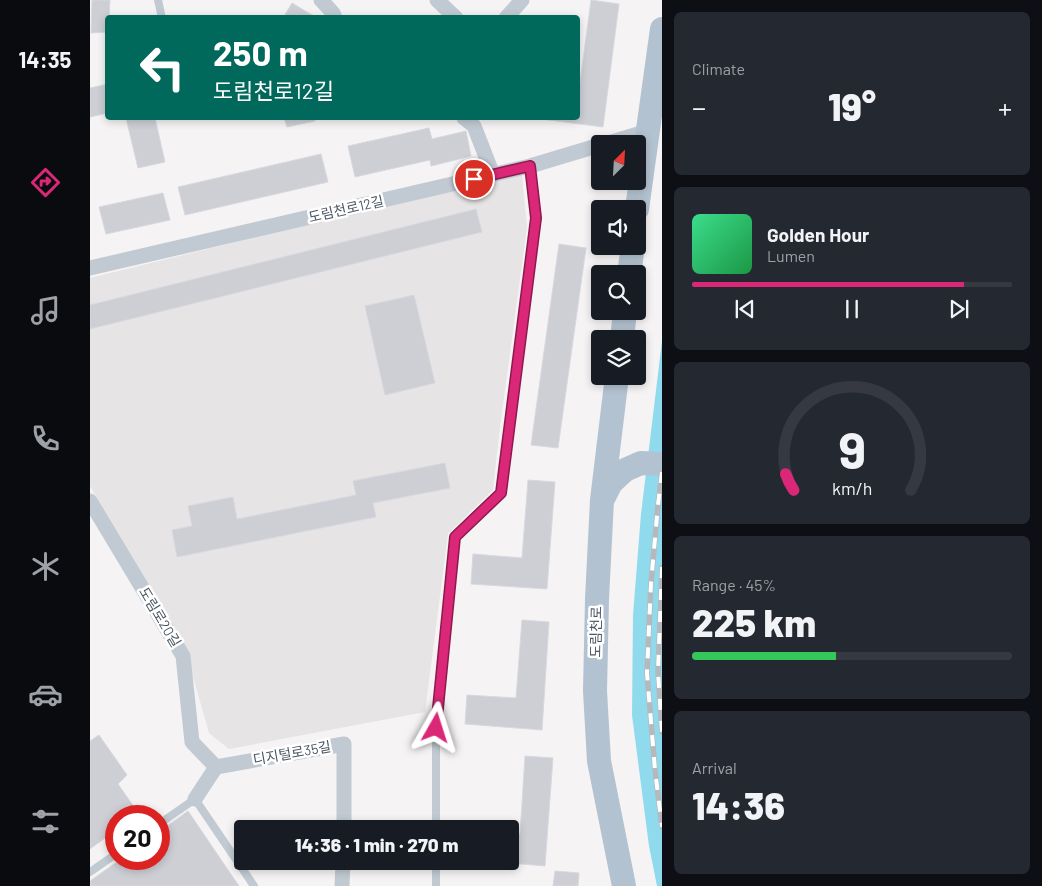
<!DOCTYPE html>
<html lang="en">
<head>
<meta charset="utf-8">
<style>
  body { margin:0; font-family:Barlow,"Noto Sans KR",sans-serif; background:#242831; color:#f1f3f6; height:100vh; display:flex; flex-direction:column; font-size:19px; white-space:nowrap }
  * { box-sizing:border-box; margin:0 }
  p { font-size:16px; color:#9ea1a6 }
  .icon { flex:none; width:28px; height:28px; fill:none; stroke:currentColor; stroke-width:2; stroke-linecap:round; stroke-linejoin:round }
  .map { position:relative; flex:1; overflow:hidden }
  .details { display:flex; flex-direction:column; gap:12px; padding:12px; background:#0d0f14; width:380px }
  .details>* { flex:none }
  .guide { position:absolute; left:15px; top:15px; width:475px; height:105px; border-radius:5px; box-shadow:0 2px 8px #0003; background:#00695c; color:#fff; overflow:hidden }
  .needle { width:32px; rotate:24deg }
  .controls { position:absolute; left:501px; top:135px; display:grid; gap:10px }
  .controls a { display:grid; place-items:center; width:55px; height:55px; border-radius:5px; background:#171b24; box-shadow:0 2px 8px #0003; font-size:25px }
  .speed { position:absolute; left:15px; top:805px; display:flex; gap:10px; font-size:25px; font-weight:700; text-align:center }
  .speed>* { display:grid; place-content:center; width:65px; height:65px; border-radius:50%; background:#171b24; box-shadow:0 2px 8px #0003; line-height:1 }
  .speed .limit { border:8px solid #d22; background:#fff; color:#111 }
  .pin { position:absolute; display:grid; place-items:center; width:42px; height:42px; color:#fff; margin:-21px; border:2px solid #fff; border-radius:50%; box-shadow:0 1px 5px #0007 }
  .me { position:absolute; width:55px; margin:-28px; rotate:6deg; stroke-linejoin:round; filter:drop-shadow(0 0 4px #0008) }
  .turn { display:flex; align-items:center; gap:18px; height:105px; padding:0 25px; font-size:22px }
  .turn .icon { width:65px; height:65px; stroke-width:2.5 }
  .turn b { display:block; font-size:35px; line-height:42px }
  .big { font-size:38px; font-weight:800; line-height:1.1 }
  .details .tile { flex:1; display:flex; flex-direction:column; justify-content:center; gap:8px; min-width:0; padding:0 18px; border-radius:8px; background:#242831 }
  .details .dial { align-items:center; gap:0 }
  .dial svg { height:130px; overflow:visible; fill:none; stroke:#363941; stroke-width:7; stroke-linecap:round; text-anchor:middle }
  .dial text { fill:#f1f3f6; stroke:none }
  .song { display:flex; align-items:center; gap:15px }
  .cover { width:60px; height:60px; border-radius:8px; background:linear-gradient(135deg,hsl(150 70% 55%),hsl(140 70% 35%)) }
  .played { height:5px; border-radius:2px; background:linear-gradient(90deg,#db2777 85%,#363941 85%) }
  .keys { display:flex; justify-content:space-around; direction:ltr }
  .heat { display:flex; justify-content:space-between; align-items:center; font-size:28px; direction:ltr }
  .charge { height:8px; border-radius:4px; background:linear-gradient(90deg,#34c759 45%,#363941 0) }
  .trip { position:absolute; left:144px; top:820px; width:285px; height:50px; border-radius:5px; background:#171b24; box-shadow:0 2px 8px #0003; font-weight:800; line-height:50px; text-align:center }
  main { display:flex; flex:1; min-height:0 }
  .dock { display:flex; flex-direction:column; width:90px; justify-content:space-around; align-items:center; background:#090b0e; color:#9ea1a6 }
  .dock .icon { width:35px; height:35px }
  .dock .active { color:#db2777 }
  .dock b { font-size:22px; color:#f1f3f6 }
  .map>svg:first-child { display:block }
</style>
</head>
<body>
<main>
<nav class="dock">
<b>14:35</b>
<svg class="icon active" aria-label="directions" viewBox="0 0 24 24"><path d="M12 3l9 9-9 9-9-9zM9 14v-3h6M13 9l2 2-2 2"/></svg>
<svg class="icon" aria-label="music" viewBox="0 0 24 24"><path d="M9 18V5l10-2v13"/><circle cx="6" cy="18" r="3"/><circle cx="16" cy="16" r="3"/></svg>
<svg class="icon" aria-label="phone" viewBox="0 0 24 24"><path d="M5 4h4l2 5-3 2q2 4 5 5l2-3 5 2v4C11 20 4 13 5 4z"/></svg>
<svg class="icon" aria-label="climate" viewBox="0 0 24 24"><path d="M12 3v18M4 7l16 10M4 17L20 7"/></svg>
<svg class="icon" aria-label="car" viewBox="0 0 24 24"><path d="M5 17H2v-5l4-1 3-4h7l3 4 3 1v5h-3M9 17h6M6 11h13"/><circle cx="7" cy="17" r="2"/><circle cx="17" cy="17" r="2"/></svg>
<svg class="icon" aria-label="filters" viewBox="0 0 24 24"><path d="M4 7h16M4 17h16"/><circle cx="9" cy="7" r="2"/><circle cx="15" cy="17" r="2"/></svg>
</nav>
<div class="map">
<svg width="572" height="886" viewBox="0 0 572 886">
  <rect width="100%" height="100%" fill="#f5f3f3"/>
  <path fill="#e6e4e5" d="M 432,174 L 437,227 L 410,427 L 403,490 L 358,534 L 335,712 L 139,749 L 119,733 L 98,659 L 0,486 L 0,278 L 247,217 Z"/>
  <path fill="#90daee" d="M 572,341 L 572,886 L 567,886 L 559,846 L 542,715 L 543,615 L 551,514 Z"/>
  <g fill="#cdcfd5" stroke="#d7d9de">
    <path d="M 2,0 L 20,0 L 19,18 L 18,18 L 18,32 L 1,33 Z"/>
    <path d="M 501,0 L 529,4 L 513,127 L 444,118 L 488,118 L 488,97 Z"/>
    <path d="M 202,3 L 227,18 L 193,18 Z"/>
    <path d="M 18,84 L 18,113 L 0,117 L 0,88 Z"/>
    <path d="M 36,118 L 65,118 L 75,162 L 48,168 Z"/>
    <path d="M 194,118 L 225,118 L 225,121 L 197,127 Z"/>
    <path d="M 339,128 L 342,139 L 376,131 L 381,156 L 341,166 L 340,160 L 265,177 L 258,146 Z"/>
    <path d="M 231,154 L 238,182 L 95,215 L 88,187 Z"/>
    <path d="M 73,193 L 80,220 L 16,234 L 9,207 Z"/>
    <path d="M 386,209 L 392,232 L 0,329 L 0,305 Z"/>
    <path d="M 469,244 L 496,248 L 468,448 L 441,445 Z"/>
    <path d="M 324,295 L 345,383 L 295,395 L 275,306 Z"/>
    <path d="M 355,463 L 360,488 L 283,503 L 286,517 L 87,557 L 82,530 L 102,526 L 98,506 L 143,497 L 147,519 L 266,495 L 263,481 Z"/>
    <path d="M 438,480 L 465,482 L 457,589 L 381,584 L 383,554 L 432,558 Z"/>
    <path d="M 432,620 L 459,622 L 452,730 L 375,724 L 377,695 L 426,698 Z"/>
    <path d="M 9,735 L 37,775 L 28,784 L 49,814 L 45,816 L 26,816 L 26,830 L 0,849 L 0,741 Z"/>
    <path d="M 435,756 L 463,758 L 455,866 L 395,861 L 420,861 L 420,833 L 430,834 Z"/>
    <path d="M 98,811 L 149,886 L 1,886 L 0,881 L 31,859 L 35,859 L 44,867 L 55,859 L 69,859 L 69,832 Z"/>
    <path d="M 465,871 L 489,873 L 488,886 L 463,886 Z"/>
  </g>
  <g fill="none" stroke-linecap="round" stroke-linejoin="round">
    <g stroke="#c1cad2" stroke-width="8">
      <path d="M 68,0 L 72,18"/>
      <path d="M 69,824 L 105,799 L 164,886"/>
      <path d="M 346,829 L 346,728 L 365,537 L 411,493 L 446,218 L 440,166"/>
      <path d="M 0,872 L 26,854"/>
      <path d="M 346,886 L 346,861"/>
    </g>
    <g stroke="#c1cad2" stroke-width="15">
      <path d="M 231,0 L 243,13 L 245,18"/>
      <path d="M 347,0 L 366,18"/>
      <path d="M 416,18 L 432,0"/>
      <path d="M 374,118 L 384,126 L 403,175"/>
      <path d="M 515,144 L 558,131"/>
      <path d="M 0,268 L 440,166 L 510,145"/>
      <path d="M 0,501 L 93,656 L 102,742 L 126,767"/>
      <path d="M 126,767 L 254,744 L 254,829"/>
      <path d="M 105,799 L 126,767"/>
      <path d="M 252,886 L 253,861"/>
    </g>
    <g stroke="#b3c2d1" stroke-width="24">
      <path d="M 547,209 L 572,29"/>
      <path d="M 539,274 L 543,246"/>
      <path d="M 532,339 L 535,311"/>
      <path d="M 527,376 L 512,500 L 507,599 L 505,691 L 509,761 L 534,886"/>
      <path d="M 514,497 L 521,483 L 535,470 L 551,463 L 572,464"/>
    </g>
    <g stroke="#b5b8bd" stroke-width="5.5">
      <g id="rail">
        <path d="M 572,472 L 568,505 L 561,583 L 557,673 L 565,770 L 572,827"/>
        <path d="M 572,567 L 568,672 L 572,732"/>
      </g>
    </g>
    <use href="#rail" stroke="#fff" stroke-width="4" stroke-dasharray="11" stroke-linecap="butt"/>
  </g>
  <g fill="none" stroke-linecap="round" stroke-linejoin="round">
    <g stroke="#8e194d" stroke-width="12">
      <path id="route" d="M 346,728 L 365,537 L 411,493 L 446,218 L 440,166 L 384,179"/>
    </g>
    <use href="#route" stroke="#db2777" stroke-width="9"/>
  </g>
  <g text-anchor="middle" stroke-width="5" stroke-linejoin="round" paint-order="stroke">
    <g font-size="14" fill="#4a5661" stroke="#fff">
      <text transform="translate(256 209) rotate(-13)" y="5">도림천로12길</text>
      <text transform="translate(70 617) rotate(59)" y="5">도림로20길</text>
      <text transform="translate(506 632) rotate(-89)" y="5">도림천로</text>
      <text transform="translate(202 753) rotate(-10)" y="5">디지털로35길</text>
    </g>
  </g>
</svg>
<div class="controls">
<a><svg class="needle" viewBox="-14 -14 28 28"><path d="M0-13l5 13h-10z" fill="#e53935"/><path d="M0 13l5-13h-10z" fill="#9ea1a6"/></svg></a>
<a><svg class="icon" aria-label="sound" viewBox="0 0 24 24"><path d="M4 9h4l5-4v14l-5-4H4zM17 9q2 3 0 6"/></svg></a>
<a><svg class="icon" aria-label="search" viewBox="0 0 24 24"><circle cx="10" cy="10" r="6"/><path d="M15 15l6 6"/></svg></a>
<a><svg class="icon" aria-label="layers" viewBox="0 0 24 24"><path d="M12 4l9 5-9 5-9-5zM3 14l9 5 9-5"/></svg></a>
</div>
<div class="speed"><div class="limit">20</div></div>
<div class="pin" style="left:384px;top:179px;background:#d93025"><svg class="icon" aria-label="arrive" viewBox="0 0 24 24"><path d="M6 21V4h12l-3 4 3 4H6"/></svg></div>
<svg class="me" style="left:346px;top:728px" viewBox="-20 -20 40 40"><path d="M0-17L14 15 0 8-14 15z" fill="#db2777" stroke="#fff" stroke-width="4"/></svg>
<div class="trip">14:36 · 1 min · 270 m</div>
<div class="guide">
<div class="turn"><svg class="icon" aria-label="left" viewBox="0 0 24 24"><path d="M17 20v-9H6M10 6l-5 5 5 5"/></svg><div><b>250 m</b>도림천로12길</div></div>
</div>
</div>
<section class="details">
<div class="tile"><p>Climate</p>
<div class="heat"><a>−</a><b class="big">19°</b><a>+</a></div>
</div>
<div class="tile">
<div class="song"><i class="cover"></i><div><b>Golden Hour</b><p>Lumen</p></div></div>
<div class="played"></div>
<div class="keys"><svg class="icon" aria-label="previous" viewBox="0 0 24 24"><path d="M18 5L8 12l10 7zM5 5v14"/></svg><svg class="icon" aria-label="pause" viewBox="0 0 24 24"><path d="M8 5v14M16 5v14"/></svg><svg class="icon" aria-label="next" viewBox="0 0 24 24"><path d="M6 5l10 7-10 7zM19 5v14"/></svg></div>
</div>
<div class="tile dial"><svg viewBox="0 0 100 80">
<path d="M14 69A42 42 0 1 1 86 69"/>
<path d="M14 69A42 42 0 0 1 9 59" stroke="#db2777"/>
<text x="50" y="56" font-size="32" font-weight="700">9</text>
<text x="50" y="72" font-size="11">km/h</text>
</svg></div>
<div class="tile"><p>Range · 45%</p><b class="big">225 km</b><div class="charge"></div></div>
<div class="tile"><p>Arrival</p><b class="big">14:36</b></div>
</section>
</main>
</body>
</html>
